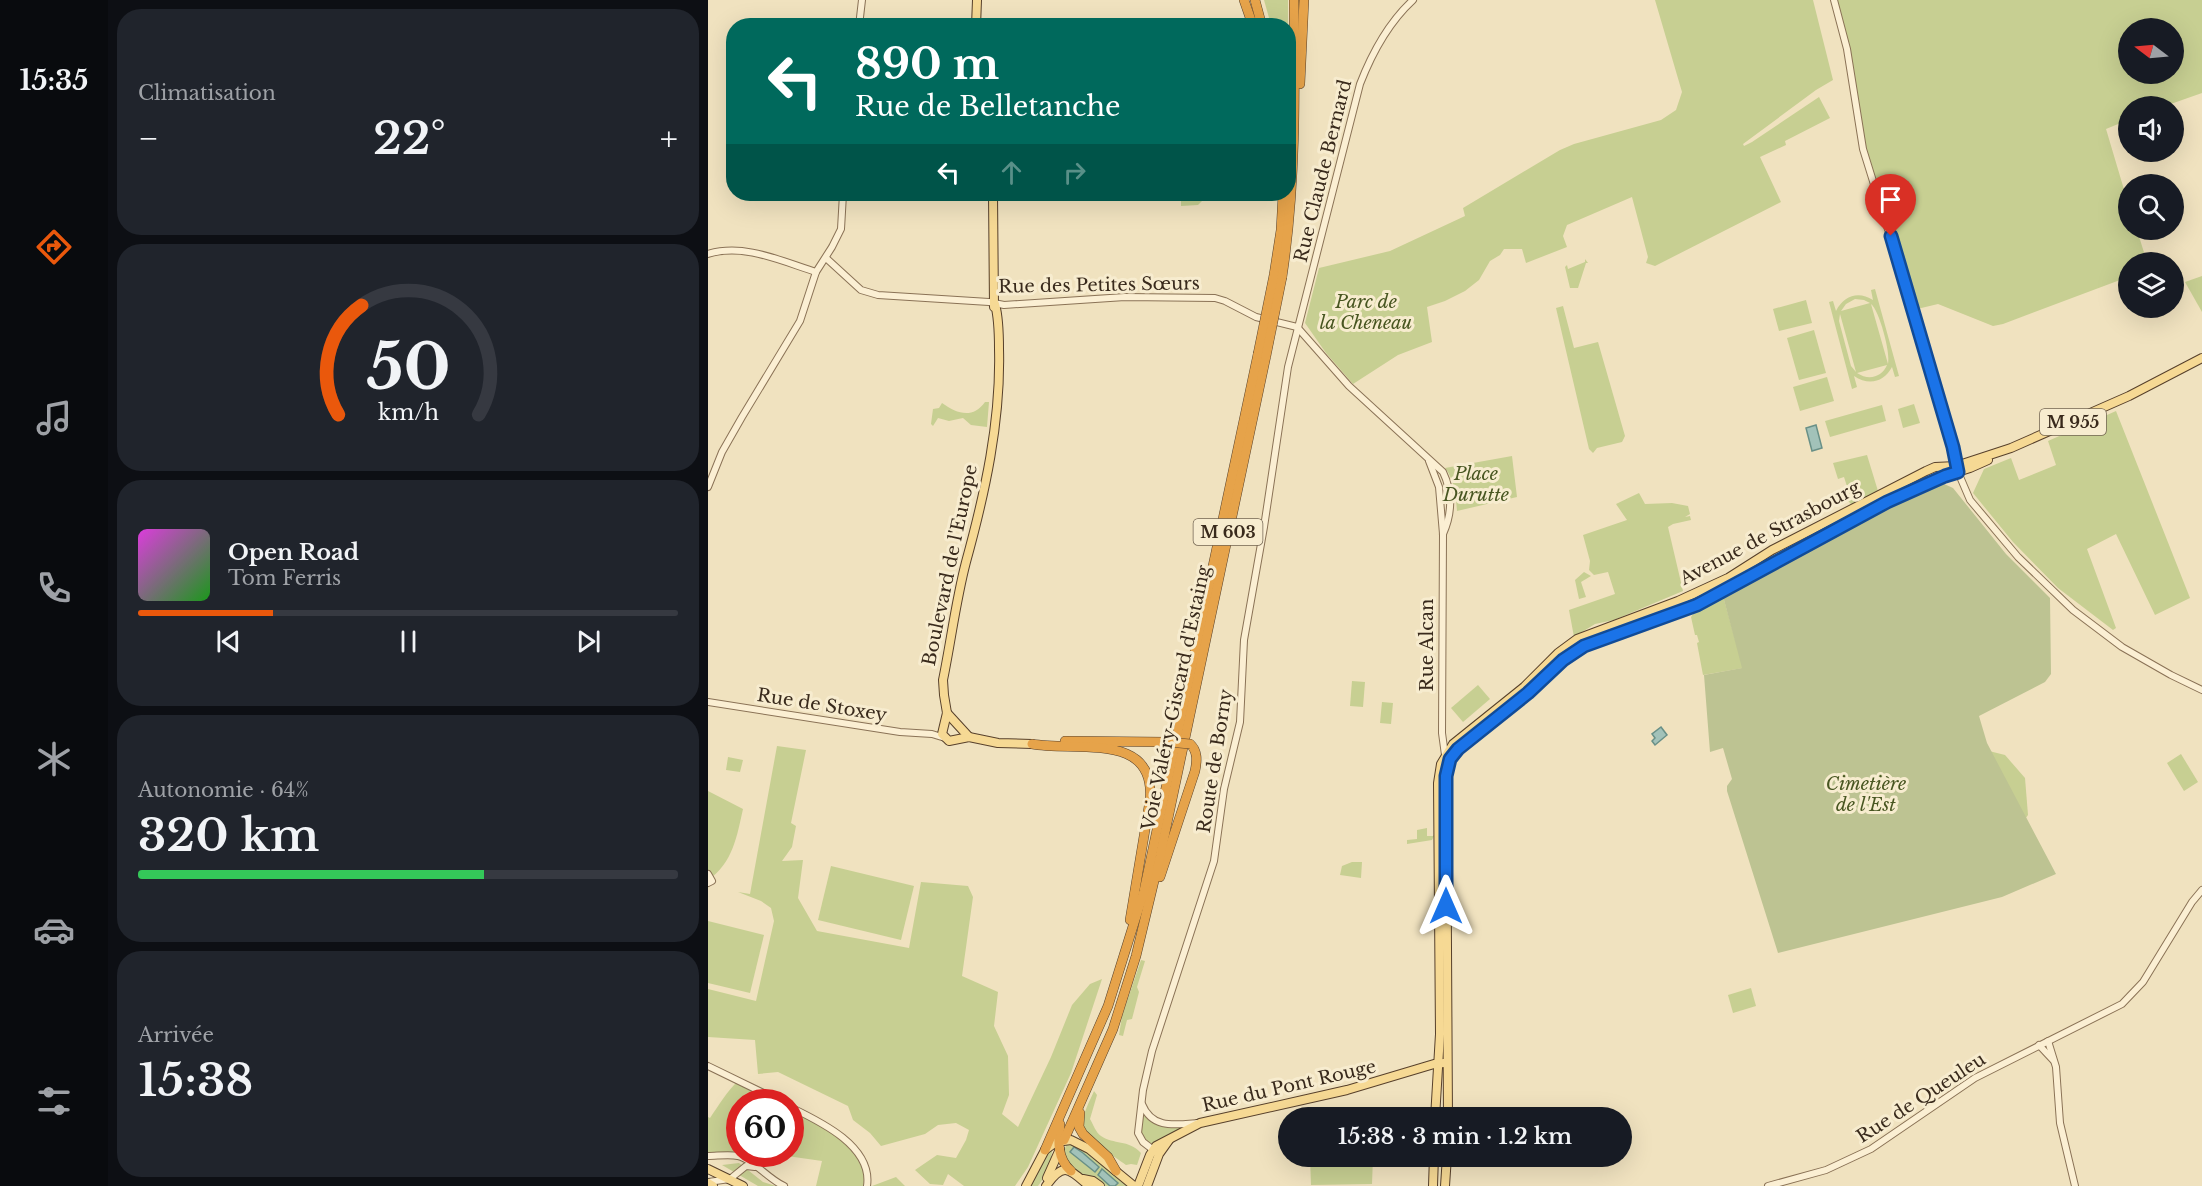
<!DOCTYPE html>
<html lang="fr">
<head>
<meta charset="utf-8">
<style>
  body { margin:0; font-family:"Libre Baskerville",serif; background:#20242c; color:#f1f3f6; height:100vh; display:flex; flex-direction:column; font-size:22px; white-space:nowrap }
  * { box-sizing:border-box; margin:0 }
  p { font-size:20px; color:#9ea1a6 }
  .icon { flex:none; width:33px; height:33px; fill:none; stroke:currentColor; stroke-width:2; stroke-linecap:round; stroke-linejoin:round }
  .map { position:relative; flex:1; overflow:hidden }
  .side { display:flex; flex-direction:column; gap:9px; padding:9px; background:#0d0f14; width:600px }
  .side>* { flex:none }
  .top-card { position:absolute; left:18px; top:18px; width:570px; height:183px; border-radius:24px; box-shadow:0 6px 24px #0002; background:#00695c; color:#fff; overflow:hidden }
  .needle { width:39px; rotate:286deg }
  .controls { position:absolute; left:1410px; top:18px; display:grid; gap:12px }
  .controls a { display:grid; place-items:center; width:66px; height:66px; border-radius:50%; background:#171b24; box-shadow:0 6px 24px #0002; font-size:30px }
  .speed { position:absolute; left:18px; top:1089px; display:flex; gap:12px; font-size:30px; font-weight:700; text-align:center }
  .speed>* { display:grid; place-content:center; width:78px; height:78px; border-radius:50%; background:#171b24; box-shadow:0 6px 24px #0002; line-height:1 }
  .speed .limit { border:9px solid #d22; background:#fff; color:#111 }
  .pin { position:absolute; display:grid; place-items:center; width:51px; height:51px; color:#fff; margin:-62px -26px; border-radius:50% 50% 50% 0; rotate:-45deg; box-shadow:0 0 6px #0007 }
  .pin .icon { rotate:45deg }
  .me { position:absolute; width:66px; margin:-33px; rotate:0deg; stroke-linejoin:round; filter:drop-shadow(0 0 4px #0008) }
  .turn { display:flex; align-items:center; gap:21px; height:126px; padding:0 30px; font-size:27px }
  .turn .icon { width:78px; height:78px; stroke-width:2.5 }
  .turn b { display:block; font-size:42px; line-height:51px }
  .lanes { display:flex; align-items:center; height:57px; padding:0 30px; background:#0003; justify-content:center; gap:30px; direction:ltr }
  .lanes .off { opacity:.35 }
  .big { font-size:45px; font-weight:600; line-height:1.1 }
  .side .card { flex:1; display:flex; flex-direction:column; justify-content:center; gap:9px; min-width:0; padding:0 21px; border-radius:24px; background:#20242c }
  .side .dial { align-items:center; gap:0 }
  .dial svg { height:156px; overflow:visible; fill:none; stroke:#363941; stroke-width:7; stroke-linecap:round; text-anchor:middle }
  .dial text { fill:#f1f3f6; stroke:none }
  .song { display:flex; align-items:center; gap:18px }
  .cover { width:72px; height:72px; border-radius:9px; background:linear-gradient(135deg,hsl(300 70% 55%),hsl(120 70% 35%)) }
  .played { height:6px; border-radius:3px; background:linear-gradient(90deg,#ea580c 25%,#363941 25%) }
  .keys { display:flex; justify-content:space-around; direction:ltr }
  .heat { display:flex; justify-content:space-between; align-items:center; font-size:33px; direction:ltr }
  .charge { height:9px; border-radius:4px; background:linear-gradient(90deg,#34c759 64%,#363941 0) }
  .trip { position:absolute; left:570px; top:1107px; width:354px; height:60px; border-radius:30px; background:#171b24; box-shadow:0 6px 24px #0002; font-weight:600; line-height:60px; text-align:center }
  main { display:flex; flex:1; min-height:0 }
  .dock { display:flex; flex-direction:column; width:108px; justify-content:space-around; align-items:center; background:#090b0e; color:#9ea1a6 }
  .dock .icon { width:42px; height:42px }
  .dock .current { color:#ea580c }
  .dock b { font-size:27px; color:#f1f3f6 }
  .map>svg:first-child { display:block }
</style>
</head>
<body>
<main>
<nav class="dock">
<b>15:35</b>
<svg class="icon current" aria-label="directions" viewBox="0 0 24 24"><path d="M12 3l9 9-9 9-9-9zM9 14v-3h6M13 9l2 2-2 2"/></svg>
<svg class="icon" aria-label="music" viewBox="0 0 24 24"><path d="M9 18V5l10-2v13"/><circle cx="6" cy="18" r="3"/><circle cx="16" cy="16" r="3"/></svg>
<svg class="icon" aria-label="phone" viewBox="0 0 24 24"><path d="M5 4h4l2 5-3 2q2 4 5 5l2-3 5 2v4C11 20 4 13 5 4z"/></svg>
<svg class="icon" aria-label="climate" viewBox="0 0 24 24"><path d="M12 3v18M4 7l16 10M4 17L20 7"/></svg>
<svg class="icon" aria-label="car" viewBox="0 0 24 24"><path d="M5 17H2v-5l4-1 3-4h7l3 4 3 1v5h-3M9 17h6M6 11h13"/><circle cx="7" cy="17" r="2"/><circle cx="17" cy="17" r="2"/></svg>
<svg class="icon" aria-label="filters" viewBox="0 0 24 24"><path d="M4 7h16M4 17h16"/><circle cx="9" cy="7" r="2"/><circle cx="15" cy="17" r="2"/></svg>
</nav>
<section class="side">
<div class="card"><p>Climatisation</p>
<div class="heat"><a>−</a><b class="big">22°</b><a>+</a></div>
</div>
<div class="card dial"><svg viewBox="0 0 100 80">
<path d="M14 69A42 42 0 1 1 86 69"/>
<path d="M14 69A42 42 0 0 1 26 13" stroke="#ea580c"/>
<text x="50" y="56" font-size="32" font-weight="700">50</text>
<text x="50" y="72" font-size="11">km/h</text>
</svg></div>
<div class="card">
<div class="song"><i class="cover"></i><div><b>Open Road</b><p>Tom Ferris</p></div></div>
<div class="played"></div>
<div class="keys"><svg class="icon" aria-label="previous" viewBox="0 0 24 24"><path d="M18 5L8 12l10 7zM5 5v14"/></svg><svg class="icon" aria-label="pause" viewBox="0 0 24 24"><path d="M8 5v14M16 5v14"/></svg><svg class="icon" aria-label="next" viewBox="0 0 24 24"><path d="M6 5l10 7-10 7zM19 5v14"/></svg></div>
</div>
<div class="card"><p>Autonomie · 64%</p><b class="big">320 km</b><div class="charge"></div></div>
<div class="card"><p>Arrivée</p><b class="big">15:38</b></div>
</section>
<div class="map">
<svg width="1494" height="1186" viewBox="0 0 1494 1186">
  <rect width="100%" height="100%" fill="#f0e2bf"/>
  <g fill="#c7cf92" fill-rule="evenodd">
    <path d="M 556,0 L 580,0 L 580,25 L 563,25 Z"/>
    <path d="M 947,0 L 1105,0 L 1125,80 L 1108,90 L 1035,144 L 1036,146 L 1044,142 L 1111,97 L 1122,118 L 1077,141 L 1078,145 L 1052,157 L 1073,202 L 947,266 L 938,263 L 940,257 L 924,197 L 859,225 L 855,236 L 859,247 L 818,263 L 814,249 L 796,249 L 792,255 L 782,261 L 771,280 L 757,291 L 737,301 L 719,307 L 724,342 L 690,355 L 645,384 L 618,353 L 597,323 L 611,268 L 682,251 L 757,216 L 755,208 L 852,150 L 866,144 L 953,120 L 968,110 L 974,92 Z"/>
    <path d="M 1126,0 L 1494,0 L 1494,93 L 1457,106 L 1420,106 L 1420,120 L 1398,129 L 1420,203 L 1420,230 L 1429,230 L 1439,262 L 1420,262 L 1420,277 L 1295,324 L 1285,326 L 1230,304 L 1205,310 L 1163,177 L 1142,66 ZM 1420,28 L 1466,28 L 1466,74 L 1420,74 Z"/>
    <path d="M 473,194 L 495,194 L 494,201 L 490,205 L 473,206 Z"/>
    <path d="M 877,259 L 880,263 L 878,263 L 870,288 L 862,288 L 857,267 L 859,265 L 860,269 L 877,262 Z"/>
    <path d="M 1494,276 L 1494,312 L 1477,282 Z"/>
    <path d="M 1167,289 L 1191,376 L 1187,377 L 1184,367 C 1176,382 1161,386 1146,376 L 1149,387 L 1144,389 L 1121,302 L 1125,301 L 1128,311 C 1136,295 1151,291 1165,300 L 1163,290 ZM 1147,299 L 1156,300 L 1162,303 L 1133,311 L 1138,304 ZM 1163,304 C 1171,310 1183,353 1180,364 ZM 1132,314 L 1148,372 L 1143,366 L 1131,321 ZM 1179,365 C 1174,377 1161,381 1149,373 Z"/>
    <path d="M 1098,300 L 1104,323 L 1071,331 L 1065,309 Z"/>
    <path d="M 855,306 L 866,348 L 890,342 L 917,436 L 914,442 L 889,448 L 885,453 L 881,449 L 848,308 Z"/>
    <path d="M 1106,330 L 1118,373 L 1091,380 L 1079,338 Z"/>
    <path d="M 1119,377 L 1126,401 L 1092,411 L 1085,387 Z"/>
    <path d="M 277,402 L 281,402 L 279,427 L 263,425 L 255,418 L 241,421 L 230,418 L 225,426 L 223,424 L 225,409 L 231,408 L 234,403 C 249,414 265,419 277,402 Z"/>
    <path d="M 1206,404 L 1212,423 L 1195,428 L 1190,409 Z"/>
    <path d="M 1174,405 L 1178,421 L 1122,437 L 1117,421 Z"/>
    <path d="M 1408,411 L 1482,598 L 1447,615 L 1408,534 L 1379,549 L 1408,628 L 1405,630 L 1350,588 L 1305,542 L 1265,493 L 1276,469 L 1303,458 L 1311,480 L 1348,465 L 1340,441 Z"/>
    <path d="M 1159,455 L 1170,491 L 1144,505 L 1140,501 L 1143,499 L 1136,477 L 1130,479 L 1125,463 Z"/>
    <path d="M 804,456 L 809,497 L 749,511 C 748,496 746,479 737,468 Z"/>
    <path d="M 931,493 L 937,504 L 964,503 L 980,506 L 982,514 L 977,517 L 982,516 L 983,520 L 965,524 L 960,527 L 975,591 L 906,620 L 887,624 L 866,637 L 861,610 L 907,594 L 900,572 L 886,575 L 881,570 L 882,561 L 875,535 L 919,520 L 908,504 Z"/>
    <path d="M 876,572 L 883,576 L 873,582 L 878,597 L 871,599 L 867,580 Z"/>
    <path d="M 1015,596 L 1035,668 L 995,675 L 989,643 L 991,642 L 989,635 L 987,635 L 983,617 L 988,610 Z"/>
    <path d="M 644,681 L 657,682 L 655,707 L 642,706 Z"/>
    <path d="M 770,685 L 782,699 L 755,722 L 743,708 Z"/>
    <path d="M 674,702 L 685,703 L 683,724 L 672,723 Z"/>
    <path d="M 69,746 L 98,750 L 83,823 L 88,826 L 84,847 L 74,861 L 95,860 L 90,898 L 109,931 L 201,948 L 213,882 L 260,886 L 265,897 L 254,976 L 290,992 L 286,1026 L 300,1056 L 301,1095 L 294,1114 L 310,1127 L 343,1057 L 364,1005 L 382,984 L 394,979 L 363,1073 L 320,1167 L 307,1186 L 256,1186 L 240,1174 L 235,1185 L 222,1184 L 207,1170 L 229,1155 L 248,1158 L 258,1140 L 261,1130 L 248,1123 L 230,1125 L 217,1134 L 173,1146 L 162,1133 L 145,1120 L 140,1106 L 70,1072 L 50,1074 L 47,1040 L 0,1037 L 0,989 L 48,1001 L 66,921 L 63,908 L 53,901 L 30,892 L 42,894 Z"/>
    <path d="M 1269,748 L 1297,755 L 1317,778 L 1320,815 L 1312,826 Z"/>
    <path d="M 1473,754 L 1490,782 L 1476,791 L 1459,763 Z"/>
    <path d="M 20,757 L 35,760 L 32,772 L 18,770 Z"/>
    <path d="M 0,791 L 35,809 C 29,836 25,863 0,880 Z"/>
    <path d="M 719,828 L 719,836 L 725,836 L 727,834 L 724,840 L 699,844 L 699,840 L 709,839 L 709,830 Z"/>
    <path d="M 644,862 L 654,862 L 653,878 L 632,875 L 634,866 Z"/>
    <path d="M 123,866 L 206,886 L 193,940 L 110,920 Z"/>
    <path d="M 0,921 L 56,935 L 42,993 L 0,983 Z"/>
    <path d="M 433,960 L 437,961 L 429,987 L 431,992 L 424,1019 L 419,1020 L 415,1036 L 411,1035 L 414,1016 Z"/>
    <path d="M 1043,988 L 1048,1006 L 1025,1013 L 1020,995 Z"/>
    <path d="M 30,1081 L 74,1102 L 32,1102 L 32,1154 L 45,1154 L 27,1155 L 0,1154 L 0,1117 L 2,1118 C 11,1105 19,1091 30,1081 Z"/>
    <path d="M 386,1091 L 389,1095 L 382,1119 C 385,1124 388,1133 393,1136 C 406,1145 420,1139 433,1153 L 429,1165 L 423,1164 L 418,1165 C 407,1157 375,1137 375,1123 C 375,1112 382,1101 386,1091 Z"/>
    <path d="M 83,1107 L 139,1141 L 154,1161 L 159,1186 L 108,1186 L 114,1161 L 65,1154 L 82,1154 Z"/>
    <path d="M 436,1112 C 448,1128 460,1128 478,1126 L 449,1143 L 442,1144 L 433,1134 Z"/>
    <path d="M 360,1143 L 374,1147 L 419,1186 C 412,1186 402,1186 394,1186 C 380,1182 345,1160 360,1143 Z"/>
    <path d="M 344,1150 C 343,1167 340,1172 330,1186 L 322,1186 L 338,1156 Z"/>
    <path d="M 602,1157 L 665,1157 L 664,1184 L 603,1185 Z"/>
    <path d="M 31,1163 L 55,1182 L 68,1186 L 50,1186 L 14,1165 Z"/>
    <path d="M 188,1177 L 197,1186 L 163,1186 L 164,1186 Z"/>
  </g>
  <path fill="#bdc392" d="M 1234,483 L 1245,488 L 1298,554 L 1342,598 L 1343,674 L 1337,682 L 1271,716 L 1279,743 L 1348,874 L 1294,897 L 1070,953 L 1019,791 L 1019,786 L 1024,779 L 1015,748 L 1002,752 L 996,675 L 1034,668 L 1015,596 L 1159,518 Z"/>
  <g fill="#a2c2b9" stroke="#699087" stroke-width="1.5">
    <path d="M 1108,425 L 1114,448 L 1104,451 L 1098,428 Z"/>
    <path d="M 953,727 L 959,735 L 947,745 L 944,741 L 947,738 L 944,734 Z"/>
    <path d="M 366,1147 L 375,1153 L 391,1167 L 387,1172 L 362,1152 Z"/>
    <path d="M 394,1169 L 410,1183 L 407,1186 L 402,1186 L 390,1175 Z"/>
  </g>
  <g fill="none" stroke-linecap="round" stroke-linejoin="round">
    <g stroke="#8a7256" stroke-width="8">
      <g id="minor">
        <path d="M 1126,0 L 1139,49 L 1155,149 L 1205,310 L 1250,472 L 1262,500 L 1310,557 L 1365,610 L 1414,647 L 1463,675 L 1494,690"/>
        <path d="M 151,26 L 154,0"/>
        <path d="M 0,254 C 36,243 73,261 108,272"/>
        <path d="M 118,258 L 153,290 L 170,295 L 281,302 L 296,305 L 417,297 L 507,298 L 517,301 L 548,317 L 589,327 L 641,386 L 735,472 C 745,493 744,514 735,534"/>
        <path d="M 721,461 L 731,487 L 735,534 L 734,733 L 737,755"/>
        <path d="M 0,487 L 14,452 L 34,417 L 92,321 L 108,272 L 124,247 L 133,229 L 135,194"/>
        <path d="M 0,702 L 192,732 L 224,734 L 237,738"/>
        <path d="M 0,874 L 4,881 L 0,883"/>
        <path d="M 1340,1041 L 1348,1067 L 1352,1123 L 1367,1186"/>
        <path d="M 1331,1045 L 1345,1060"/>
        <path d="M 0,1066 L 74,1102"/>
        <path d="M 434,1104 C 444,1129 466,1125 489,1123"/>
        <path d="M 82,1107 C 111,1121 165,1146 159,1186"/>
        <path d="M 448,1152 L 435,1142 L 430,1133 L 435,1090 L 444,1051 L 506,861 L 516,789 L 532,722 L 536,640 L 556,527 L 580,367 L 652,84 C 664,53 680,23 705,0"/>
        <path d="M 0,1156 C 9,1156 21,1154 30,1156 C 45,1159 60,1179 76,1186"/>
        <path d="M 0,1182 L 22,1179 L 38,1166 L 47,1167"/>
        <path d="M 1060,1186 L 1118,1170 L 1163,1149 L 1267,1078 L 1414,1004 L 1435,982 L 1484,902 L 1494,890"/>
      </g>
    </g>
    <g stroke="#57402b" stroke-width="10">
      <g id="major">
        <path d="M 268,26 L 269,0"/>
        <path d="M 285,194 L 286,307"/>
        <path d="M 287,304 C 291,319 291,334 291,349 C 293,421 277,493 258,562 C 248,600 243,641 235,680 L 236,695 L 239,713 L 234,734 L 241,741 L 261,737 L 290,743 L 324,744"/>
        <path d="M 239,713 L 261,737"/>
        <path d="M 727,1118 L 732,1034 L 730,783 L 733,764 L 745,744 L 816,687 L 850,653 L 869,639 L 970,601 L 1020,578 L 1064,550 L 1218,471 L 1227,467 L 1248,466 L 1303,448 L 1421,396 L 1494,358"/>
        <path d="M 740,1118 L 738,776 L 742,759 L 750,749 L 820,693 L 855,660 L 876,646 L 989,605 L 1179,502 L 1237,476 L 1262,468 L 1280,460"/>
        <path d="M 0,1169 L 35,1186"/>
        <path d="M 339,1178 L 352,1149"/>
        <path d="M 375,1179 L 385,1181 L 392,1186"/>
        <path d="M 0,1183 L 5,1186"/>
        <path d="M 318,1186 L 337,1150 L 348,1142 L 363,1140 L 381,1149 L 426,1186"/>
        <path d="M 338,1186 C 356,1161 361,1169 381,1186"/>
        <path d="M 430,1186 L 442,1155 L 448,1146 L 492,1123 L 639,1090 L 726,1064 L 736,1063"/>
        <path d="M 439,1186 L 451,1154 L 461,1140"/>
        <path d="M 725,1186 L 726,1156"/>
        <path d="M 737,1186 L 739,1156"/>
      </g>
    </g>
    <g stroke="#57402b" stroke-width="10">
      <g id="highway">
        <path d="M 536,0 L 545,26"/>
        <path d="M 547,0 L 554,26"/>
        <path d="M 592,84 L 596,0"/>
        <path d="M 566,275 L 573,230 L 575,194"/>
        <path d="M 574,277 C 588,185 587,93 586,0"/>
        <path d="M 357,741 L 460,742"/>
        <path d="M 324,744 C 368,752 448,731 442,800 L 422,920"/>
        <path d="M 452,877 L 487,771 C 489,761 490,751 482,744"/>
        <path d="M 372,1113 L 371,1127 L 375,1134 L 400,1157 L 408,1171"/>
        <path d="M 352,1124 C 350,1141 349,1159 363,1171"/>
        <path d="M 356,1140 L 405,1029 L 428,956 L 452,856 L 558,356"/>
        <path d="M 337,1150 L 400,1006 L 436,891 L 550,354"/>
      </g>
    </g>
    <use href="#minor" stroke="#fbefd3" stroke-width="6"/>
    <use href="#major" stroke="#f6d994" stroke-width="8"/>
    <use href="#highway" stroke="#e6a34a" stroke-width="9"/>
    <g stroke="#57402b" stroke-width="10" stroke-linecap="butt">
      <g id="highway-bridge">
        <path d="M 550,354 L 566,275"/>
        <path d="M 558,356 L 574,277"/>
        <path d="M 460,742 L 482,744"/>
      </g>
    </g>
    <use href="#highway-bridge" stroke="#e6a34a" stroke-width="9"/>
  </g>
  <g fill="none" stroke-linecap="round" stroke-linejoin="round">
    <g stroke="#114b97" stroke-width="15">
      <path id="route" d="M 738,906 L 738,776 L 742,759 L 750,749 L 820,693 L 855,660 L 876,646 L 989,605 L 1179,502 L 1237,476 L 1250,472 L 1245,447 L 1183,236"/>
    </g>
    <use href="#route" stroke="#1a73e8" stroke-width="10"/>
  </g>
  <g text-anchor="middle" stroke-width="6" stroke-linejoin="round" paint-order="stroke">
    <g fill="#f7eccf" stroke="#726452" stroke-width="1.5">
      <rect x="1332" y="409" width="66" height="26" rx="4.5"/>
      <rect x="485.5" y="519" width="69" height="26" rx="4.5"/>
    </g>
    <g font-size="16" font-weight="bold" fill="#392a1c">
      <text x="1365" y="428">M 955</text>
      <text x="520" y="538">M 603</text>
    </g>
    <g font-size="18" fill="#392a1c" stroke="#f7eccf">
      <text transform="translate(615 171) rotate(-76)" y="6">Rue Claude Bernard</text>
      <text transform="translate(391 285) rotate(-1)" y="6">Rue des Petites Sœurs</text>
      <text transform="translate(1062 533) rotate(-28)" y="6">Avenue de Strasbourg</text>
      <text transform="translate(242 565) rotate(-78)" y="6">Boulevard de l'Europe</text>
      <text transform="translate(719 645) rotate(-90)" y="6">Rue Alcan</text>
      <text transform="translate(468 698) rotate(-78)" y="6">Voie Valéry-Giscard d'Estaing</text>
      <text transform="translate(114 705) rotate(9)" y="6">Rue de Stoxey</text>
      <text transform="translate(507 761) rotate(-81)" y="6">Route de Borny</text>
      <text transform="translate(581 1086) rotate(-13)" y="6">Rue du Pont Rouge</text>
      <text transform="translate(1213 1098) rotate(-33)" y="6">Rue de Queuleu</text>
    </g>
    <g font-size="18" font-style="italic" fill="#485621" stroke="#f7eccf">
      <text x="658" y="308">Parc de<tspan x="658" dy="21">la Cheneau</tspan></text>
      <text x="768" y="480">Place<tspan x="768" dy="21">Durutte</tspan></text>
      <text x="1158" y="790">Cimetière<tspan x="1158" dy="21">de l'Est</tspan></text>
    </g>
  </g>
</svg>
<div class="controls">
<a><svg class="needle" viewBox="-14 -14 28 28"><path d="M0-13l5 13h-10z" fill="#e53935"/><path d="M0 13l5-13h-10z" fill="#9ea1a6"/></svg></a>
<a><svg class="icon" aria-label="sound" viewBox="0 0 24 24"><path d="M4 9h4l5-4v14l-5-4H4zM17 9q2 3 0 6"/></svg></a>
<a><svg class="icon" aria-label="search" viewBox="0 0 24 24"><circle cx="10" cy="10" r="6"/><path d="M15 15l6 6"/></svg></a>
<a><svg class="icon" aria-label="layers" viewBox="0 0 24 24"><path d="M12 4l9 5-9 5-9-5zM3 14l9 5 9-5"/></svg></a>
</div>
<div class="speed"><div class="limit">60</div></div>
<div class="pin" style="left:1183px;top:236px;background:#d93025"><svg class="icon" aria-label="arrive" viewBox="0 0 24 24"><path d="M6 21V4h12l-3 4 3 4H6"/></svg></div>
<svg class="me" style="left:738px;top:906px" viewBox="-20 -20 40 40"><path d="M0-17L14 15 0 8-14 15z" fill="#1a73e8" stroke="#fff" stroke-width="4"/></svg>
<div class="trip">15:38 · 3 min · 1.2 km</div>
<div class="top-card">
<div class="turn"><svg class="icon" aria-label="left" viewBox="0 0 24 24"><path d="M17 20v-9H6M10 6l-5 5 5 5"/></svg><div><b>890 m</b>Rue de Belletanche</div></div>
<div class="lanes"><svg class="icon" aria-label="left" viewBox="0 0 24 24"><path d="M17 20v-9H6M10 6l-5 5 5 5"/></svg><svg class="icon off" aria-label="ahead" viewBox="0 0 24 24"><path d="M12 20V5M6 11l6-6 6 6"/></svg><svg class="icon off" aria-label="right" viewBox="0 0 24 24"><path d="M7 20v-9h11M14 6l5 5-5 5"/></svg></div>
</div>
</div>
</main>
</body>
</html>
